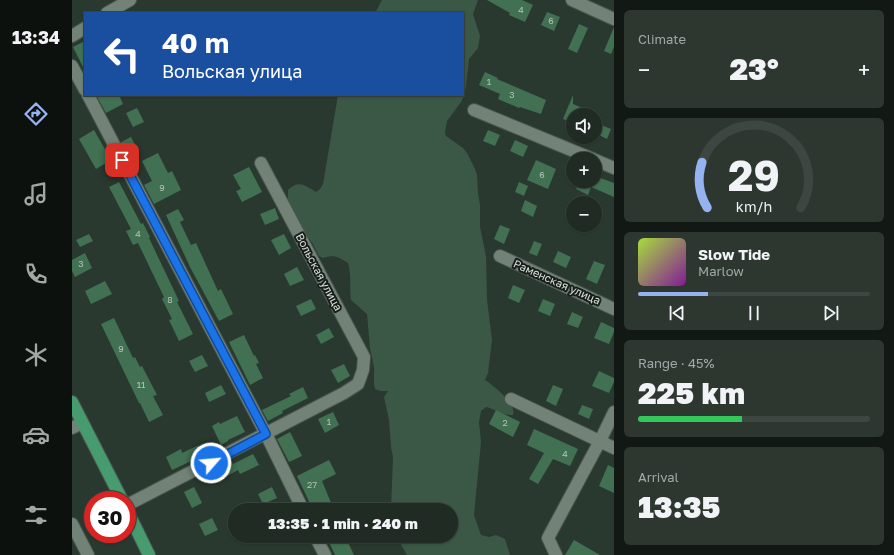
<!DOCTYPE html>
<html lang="en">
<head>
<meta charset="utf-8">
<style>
  body { margin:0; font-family:"Golos Text",sans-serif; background:#2d3730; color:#f1f3f6; height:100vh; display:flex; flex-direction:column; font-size:15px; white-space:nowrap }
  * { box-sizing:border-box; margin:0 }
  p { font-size:13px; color:#a2a7a6 }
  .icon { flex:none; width:22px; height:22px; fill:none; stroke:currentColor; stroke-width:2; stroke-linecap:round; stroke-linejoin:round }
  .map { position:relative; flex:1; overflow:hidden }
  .details { display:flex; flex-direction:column; gap:10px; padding:10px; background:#121813; width:280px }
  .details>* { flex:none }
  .hud { position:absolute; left:12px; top:12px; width:380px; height:84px; border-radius:0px; box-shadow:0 1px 3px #0004,0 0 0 1px #3d4741; background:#1a4fa0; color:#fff; overflow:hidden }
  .buttons { position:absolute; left:494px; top:108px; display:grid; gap:8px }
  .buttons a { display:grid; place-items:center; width:36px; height:36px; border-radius:50%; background:#202b23; box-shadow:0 1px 3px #0004,0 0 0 1px #3d4741; font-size:20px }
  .speed { position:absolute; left:12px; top:491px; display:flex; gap:8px; font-size:20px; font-weight:700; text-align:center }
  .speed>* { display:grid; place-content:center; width:52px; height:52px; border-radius:50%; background:#202b23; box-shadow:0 1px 3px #0004,0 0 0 1px #3d4741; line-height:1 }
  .speed .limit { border:6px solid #d22; background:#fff; color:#111 }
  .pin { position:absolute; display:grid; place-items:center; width:34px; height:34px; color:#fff; margin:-17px; border-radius:8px; box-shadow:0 2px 6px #0006 }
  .me { position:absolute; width:44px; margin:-22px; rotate:63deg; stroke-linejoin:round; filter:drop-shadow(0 0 3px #0008) }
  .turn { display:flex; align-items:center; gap:14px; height:84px; padding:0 12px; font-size:18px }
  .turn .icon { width:52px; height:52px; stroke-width:2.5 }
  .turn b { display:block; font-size:28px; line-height:34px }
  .big { font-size:30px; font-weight:800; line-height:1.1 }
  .details .tile { flex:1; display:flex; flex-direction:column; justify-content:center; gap:6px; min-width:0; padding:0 14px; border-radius:6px; background:#2d3730 }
  .details .dial { align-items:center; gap:0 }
  .dial svg { height:104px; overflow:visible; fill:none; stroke:#3d4741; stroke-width:7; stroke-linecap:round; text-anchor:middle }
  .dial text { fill:#f1f3f6; stroke:none }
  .song { display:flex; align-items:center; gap:12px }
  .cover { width:48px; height:48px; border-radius:6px; background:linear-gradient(135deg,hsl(80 70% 55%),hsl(290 70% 35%)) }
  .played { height:4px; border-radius:2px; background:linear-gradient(90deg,#95b2f1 30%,#3d4741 30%) }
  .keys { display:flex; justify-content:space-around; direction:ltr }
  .heat { display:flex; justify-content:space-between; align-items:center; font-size:22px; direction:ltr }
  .charge { height:6px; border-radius:3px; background:linear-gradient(90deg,#34c759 45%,#3d4741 0) }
  .trip { position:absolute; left:156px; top:503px; width:230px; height:40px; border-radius:20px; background:#202b23; box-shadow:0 1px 3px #0004,0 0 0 1px #3d4741; font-weight:800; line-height:40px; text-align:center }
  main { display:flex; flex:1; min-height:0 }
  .dock { display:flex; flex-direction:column; width:72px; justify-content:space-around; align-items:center; background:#0d110e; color:#a2a7a6 }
  .dock .icon { width:28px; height:28px }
  .dock .active { color:#95b2f1 }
  .dock b { font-size:18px; color:#f1f3f6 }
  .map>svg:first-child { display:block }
</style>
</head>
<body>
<main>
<nav class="dock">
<b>13:34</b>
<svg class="icon active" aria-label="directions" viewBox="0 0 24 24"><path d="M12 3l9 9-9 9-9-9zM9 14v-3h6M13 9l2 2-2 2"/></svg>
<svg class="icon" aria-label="music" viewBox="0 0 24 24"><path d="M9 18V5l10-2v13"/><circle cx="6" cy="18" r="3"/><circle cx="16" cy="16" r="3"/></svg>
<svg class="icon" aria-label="phone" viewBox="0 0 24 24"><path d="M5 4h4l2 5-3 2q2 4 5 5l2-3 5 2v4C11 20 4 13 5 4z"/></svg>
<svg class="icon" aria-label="climate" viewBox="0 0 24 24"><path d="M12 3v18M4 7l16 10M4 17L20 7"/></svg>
<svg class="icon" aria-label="car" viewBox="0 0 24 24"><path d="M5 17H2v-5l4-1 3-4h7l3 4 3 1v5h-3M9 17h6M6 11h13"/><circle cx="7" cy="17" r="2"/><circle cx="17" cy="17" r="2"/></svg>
<svg class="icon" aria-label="filters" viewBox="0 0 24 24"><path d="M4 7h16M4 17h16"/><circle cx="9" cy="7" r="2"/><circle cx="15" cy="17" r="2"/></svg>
</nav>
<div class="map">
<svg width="542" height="555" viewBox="0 0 542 555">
  <rect width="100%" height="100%" fill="#2a392f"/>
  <path fill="#3b5745" d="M 310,0 L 406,0 L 401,14 L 408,36 L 406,48 L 397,59 L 394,86 L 392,96 L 389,102 L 375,121 L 373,132 L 374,136 L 391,148 L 395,153 L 403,169 L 405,175 L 406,193 L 408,205 L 408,227 L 414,256 L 415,300 L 420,340 L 416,373 L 413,380 C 422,386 445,404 441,415 C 432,416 423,409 414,407 L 409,411 L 407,422 L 409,442 L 402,515 L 409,535 L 417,537 L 424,535 L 433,539 L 438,555 L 335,555 L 324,536 L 379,536 L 379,510 L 319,510 L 321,457 L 319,447 L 317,420 L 312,397 L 316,391 L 308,391 L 303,389 L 302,384 L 302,367 L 298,348 L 295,314 L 279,300 C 277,287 280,276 276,263 C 266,257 263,254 251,258 L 247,256 L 241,244 L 216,208 L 216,190 C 227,180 232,185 244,192 L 248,189 L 251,184 L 266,95 L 391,95 L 391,13 L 303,13 Z"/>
  <g fill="#417053">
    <path d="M 415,0 L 450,0 L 461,5 L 453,22 L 437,15 L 438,13 Z"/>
    <path d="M 475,12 L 488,17 L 482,31 L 469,25 Z"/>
    <path d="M 507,24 L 516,28 L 505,53 L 496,49 Z"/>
    <path d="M 542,27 L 542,47 L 539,54 L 532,51 Z"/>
    <path d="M 13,41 L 13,71 L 1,47 Z"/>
    <path d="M 413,72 L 426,78 L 425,79 L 474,100 L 469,114 L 448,107 L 447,108 L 426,99 L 428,94 L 407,85 Z"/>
    <path d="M 24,95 L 47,95 L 51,104 L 34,113 Z"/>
    <path d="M 501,95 L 501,104 L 527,115 L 501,115 L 501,123 L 491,119 Z"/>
    <path d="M 65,108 L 72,122 L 61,127 L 54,113 Z"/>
    <path d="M 529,125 L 539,129 L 535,139 L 525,134 Z"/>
    <path d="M 22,130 L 39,160 L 24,169 L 7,139 Z"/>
    <path d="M 416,130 L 428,135 L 423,146 L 411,141 Z"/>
    <path d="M 59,137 L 67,153 L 57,157 L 49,142 Z"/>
    <path d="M 443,140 L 456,146 L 451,157 L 438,151 Z"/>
    <path d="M 86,153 L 96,173 L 100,171 L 109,190 L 82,204 L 72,185 L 80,181 L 70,161 Z"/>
    <path d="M 464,160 L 484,169 L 476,189 L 455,180 Z"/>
    <path d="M 177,167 L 190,192 L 170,202 L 164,191 L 169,189 L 161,175 Z"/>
    <path d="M 523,176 L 542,183 L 542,197 L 519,187 L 516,195 L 504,189 L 508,182 L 506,181 L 523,181 Z"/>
    <path d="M 47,182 L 69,224 L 71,223 L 78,237 L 77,238 L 107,301 L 105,302 L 121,334 L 107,341 L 97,320 L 100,319 L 90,299 L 92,297 L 66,243 L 61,245 L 54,231 L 59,229 L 37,187 Z"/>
    <path d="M 447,182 L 456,186 L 452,196 L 443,192 Z"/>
    <path d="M 453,200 L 465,206 L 461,217 L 449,211 Z"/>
    <path d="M 203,208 L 207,219 L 193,225 L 188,214 Z"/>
    <path d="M 106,209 L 112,220 L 108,222 L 119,245 L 124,243 L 146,291 L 149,289 L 161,314 L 147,321 L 118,267 L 94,215 Z"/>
    <path d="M 428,225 L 438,229 L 432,244 L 422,239 Z"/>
    <path d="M 17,234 L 21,241 L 8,247 L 4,240 Z"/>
    <path d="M 212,234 L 219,248 L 207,255 L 199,240 Z"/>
    <path d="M 462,241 L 470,244 L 465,256 L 457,253 Z"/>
    <path d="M 486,251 L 499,257 L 494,268 L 481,262 Z"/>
    <path d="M 13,253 L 20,268 L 3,277 L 0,271 L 0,260 Z"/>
    <path d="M 522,261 L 533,265 L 525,284 L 514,279 Z"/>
    <path d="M 225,267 L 232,280 L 218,286 L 212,274 Z"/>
    <path d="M 33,281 L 40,294 L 19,304 L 13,291 Z"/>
    <path d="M 441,285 L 453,290 L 447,303 L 436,298 Z"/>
    <path d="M 239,299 L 244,309 L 229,316 L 224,306 Z"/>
    <path d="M 471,299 L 483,304 L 478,316 L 466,311 Z"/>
    <path d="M 500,312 L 511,317 L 506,328 L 495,324 Z"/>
    <path d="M 42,318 L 61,358 L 63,357 L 68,367 L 70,366 L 85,395 L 81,396 L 91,415 L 77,422 L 68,403 L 67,403 L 29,324 Z"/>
    <path d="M 529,322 L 542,328 L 542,332 L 537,344 L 522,338 Z"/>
    <path d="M 257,328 L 262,337 L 249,344 L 244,335 Z"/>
    <path d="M 172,335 L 182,356 L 183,355 L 187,363 L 184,364 L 191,378 L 178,385 L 157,342 Z"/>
    <path d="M 130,355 L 136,366 L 123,372 L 117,361 Z"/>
    <path d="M 272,364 L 278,376 L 266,383 L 259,370 Z"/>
    <path d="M 527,371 L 542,378 L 542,382 L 537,393 L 520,386 Z"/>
    <path d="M 149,385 L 154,394 L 137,402 L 133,393 Z"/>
    <path d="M 481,385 L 491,389 L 484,406 L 474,401 Z"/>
    <path d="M 231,387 L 236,398 L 210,411 L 211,413 L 196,421 L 190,410 L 219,396 L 217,394 Z"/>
    <path d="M 510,405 L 521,409 L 517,419 L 506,414 Z"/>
    <path d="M 424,410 L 448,422 L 441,437 L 417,424 Z"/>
    <path d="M 261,412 L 267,425 L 253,433 L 246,419 Z"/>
    <path d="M 165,416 L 173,432 L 156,440 L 156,441 L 149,445 L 140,426 L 147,422 L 148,424 Z"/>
    <path d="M 462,429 L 506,449 L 498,466 L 481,459 L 466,484 L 457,479 L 472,453 L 455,445 Z"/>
    <path d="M 218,432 L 230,456 L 217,462 L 205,439 Z"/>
    <path d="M 127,445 L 132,455 L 100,470 L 94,457 L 109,449 L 110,453 Z"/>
    <path d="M 181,454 L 187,465 L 168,474 L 166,470 L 155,476 L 150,467 L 160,462 L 161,464 Z"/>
    <path d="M 257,460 L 264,474 L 250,481 L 262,510 L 241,510 L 225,476 Z"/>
    <path d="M 536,465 L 542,468 L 542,493 L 527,486 Z"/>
    <path d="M 122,487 L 130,503 L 120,508 L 112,492 Z"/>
    <path d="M 200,487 L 205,498 L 191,504 L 186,494 Z"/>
    <path d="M 140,518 L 146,530 L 133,536 L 127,524 Z"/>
    <path d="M 269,536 L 273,536 L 282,555 L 263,555 L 257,542 Z"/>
    <path d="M 502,540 L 528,555 L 493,555 Z"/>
  </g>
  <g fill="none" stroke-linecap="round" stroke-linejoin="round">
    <g stroke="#4a564e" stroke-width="14">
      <g id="minor">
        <path d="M 500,0 L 542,19"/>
        <path d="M 35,13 L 58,0"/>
        <path d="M 0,36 L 13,28"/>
        <path d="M 0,66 L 13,90"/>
        <path d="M 16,95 L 194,434 L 231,510"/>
        <path d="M 402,110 L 521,159"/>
        <path d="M 523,160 L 542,168"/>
        <path d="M 428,256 L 542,309"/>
        <path d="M 439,399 L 542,448"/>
        <path d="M 0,428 L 10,423"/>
        <path d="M 55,505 L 272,393 L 286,384 L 291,370 L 292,357 L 189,163"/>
        <path d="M 0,524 L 16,555"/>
        <path d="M 243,536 L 253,555"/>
        <path d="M 484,555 L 476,538 L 528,441 L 542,412"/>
      </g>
    </g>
    <g stroke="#4a564e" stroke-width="14">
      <g id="major">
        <path d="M 0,402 L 50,500"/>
        <path d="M 55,510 L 77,555"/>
      </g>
    </g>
    <use href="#minor" stroke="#728277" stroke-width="12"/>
    <use href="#major" stroke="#469b6f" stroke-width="12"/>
  </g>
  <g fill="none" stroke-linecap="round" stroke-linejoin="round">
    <g stroke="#114b97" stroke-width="10">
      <path id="route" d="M 50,160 L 194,434 L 139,463"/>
    </g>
    <use href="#route" stroke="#1a73e8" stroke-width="7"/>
  </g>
  <g text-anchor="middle" stroke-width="4" stroke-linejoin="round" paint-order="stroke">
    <g font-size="9" fill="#b2c4b8">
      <text x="449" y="13">4</text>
      <text x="479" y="24">6</text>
      <text x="417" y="85">1</text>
      <text x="440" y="98">3</text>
      <text x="470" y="178">6</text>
      <text x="90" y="191">9</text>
      <text x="66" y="237">4</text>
      <text x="9" y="267">3</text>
      <text x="98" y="303">8</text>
      <text x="49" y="352">9</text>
      <text x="69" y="388">11</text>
      <text x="257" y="425">1</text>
      <text x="433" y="426">2</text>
      <text x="493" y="457">4</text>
      <text x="240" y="488">27</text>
    </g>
    <g font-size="11" fill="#d7e0da" stroke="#181e1a">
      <text transform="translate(247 272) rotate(62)" y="4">Вольская улица</text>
      <text transform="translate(485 282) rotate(24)" y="4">Раменская улица</text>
    </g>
  </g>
</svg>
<div class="buttons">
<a><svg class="icon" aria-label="sound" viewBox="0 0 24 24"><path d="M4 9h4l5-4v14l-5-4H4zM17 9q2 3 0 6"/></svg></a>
<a>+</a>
<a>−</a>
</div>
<div class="speed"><div class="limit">30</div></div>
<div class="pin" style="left:50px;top:160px;background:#d93025"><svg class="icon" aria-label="arrive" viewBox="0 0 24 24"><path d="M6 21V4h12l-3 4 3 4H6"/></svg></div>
<svg class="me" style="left:139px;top:463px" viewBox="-20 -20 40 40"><circle r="17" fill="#1a73e8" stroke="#fff" stroke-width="3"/><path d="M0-11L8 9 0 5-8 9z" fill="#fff"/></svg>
<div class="trip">13:35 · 1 min · 240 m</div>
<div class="hud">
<div class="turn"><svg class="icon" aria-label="left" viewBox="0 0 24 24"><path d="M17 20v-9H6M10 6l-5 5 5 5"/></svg><div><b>40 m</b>Вольская улица</div></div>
</div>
</div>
<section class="details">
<div class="tile"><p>Climate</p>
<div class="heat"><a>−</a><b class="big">23°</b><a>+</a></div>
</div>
<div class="tile dial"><svg viewBox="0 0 100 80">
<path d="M14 69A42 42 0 1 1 86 69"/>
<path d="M14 69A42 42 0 0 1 10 34" stroke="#95b2f1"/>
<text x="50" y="56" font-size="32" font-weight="700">29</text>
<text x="50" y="72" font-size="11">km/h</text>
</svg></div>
<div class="tile">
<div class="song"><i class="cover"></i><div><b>Slow Tide</b><p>Marlow</p></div></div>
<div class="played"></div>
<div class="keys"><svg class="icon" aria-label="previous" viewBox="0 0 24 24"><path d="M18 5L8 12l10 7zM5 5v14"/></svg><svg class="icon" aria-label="pause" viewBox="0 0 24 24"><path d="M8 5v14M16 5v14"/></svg><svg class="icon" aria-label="next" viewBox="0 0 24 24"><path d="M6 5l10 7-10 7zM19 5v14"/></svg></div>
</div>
<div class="tile"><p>Range · 45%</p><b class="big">225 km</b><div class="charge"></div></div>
<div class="tile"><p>Arrival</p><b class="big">13:35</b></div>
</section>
</main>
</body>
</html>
